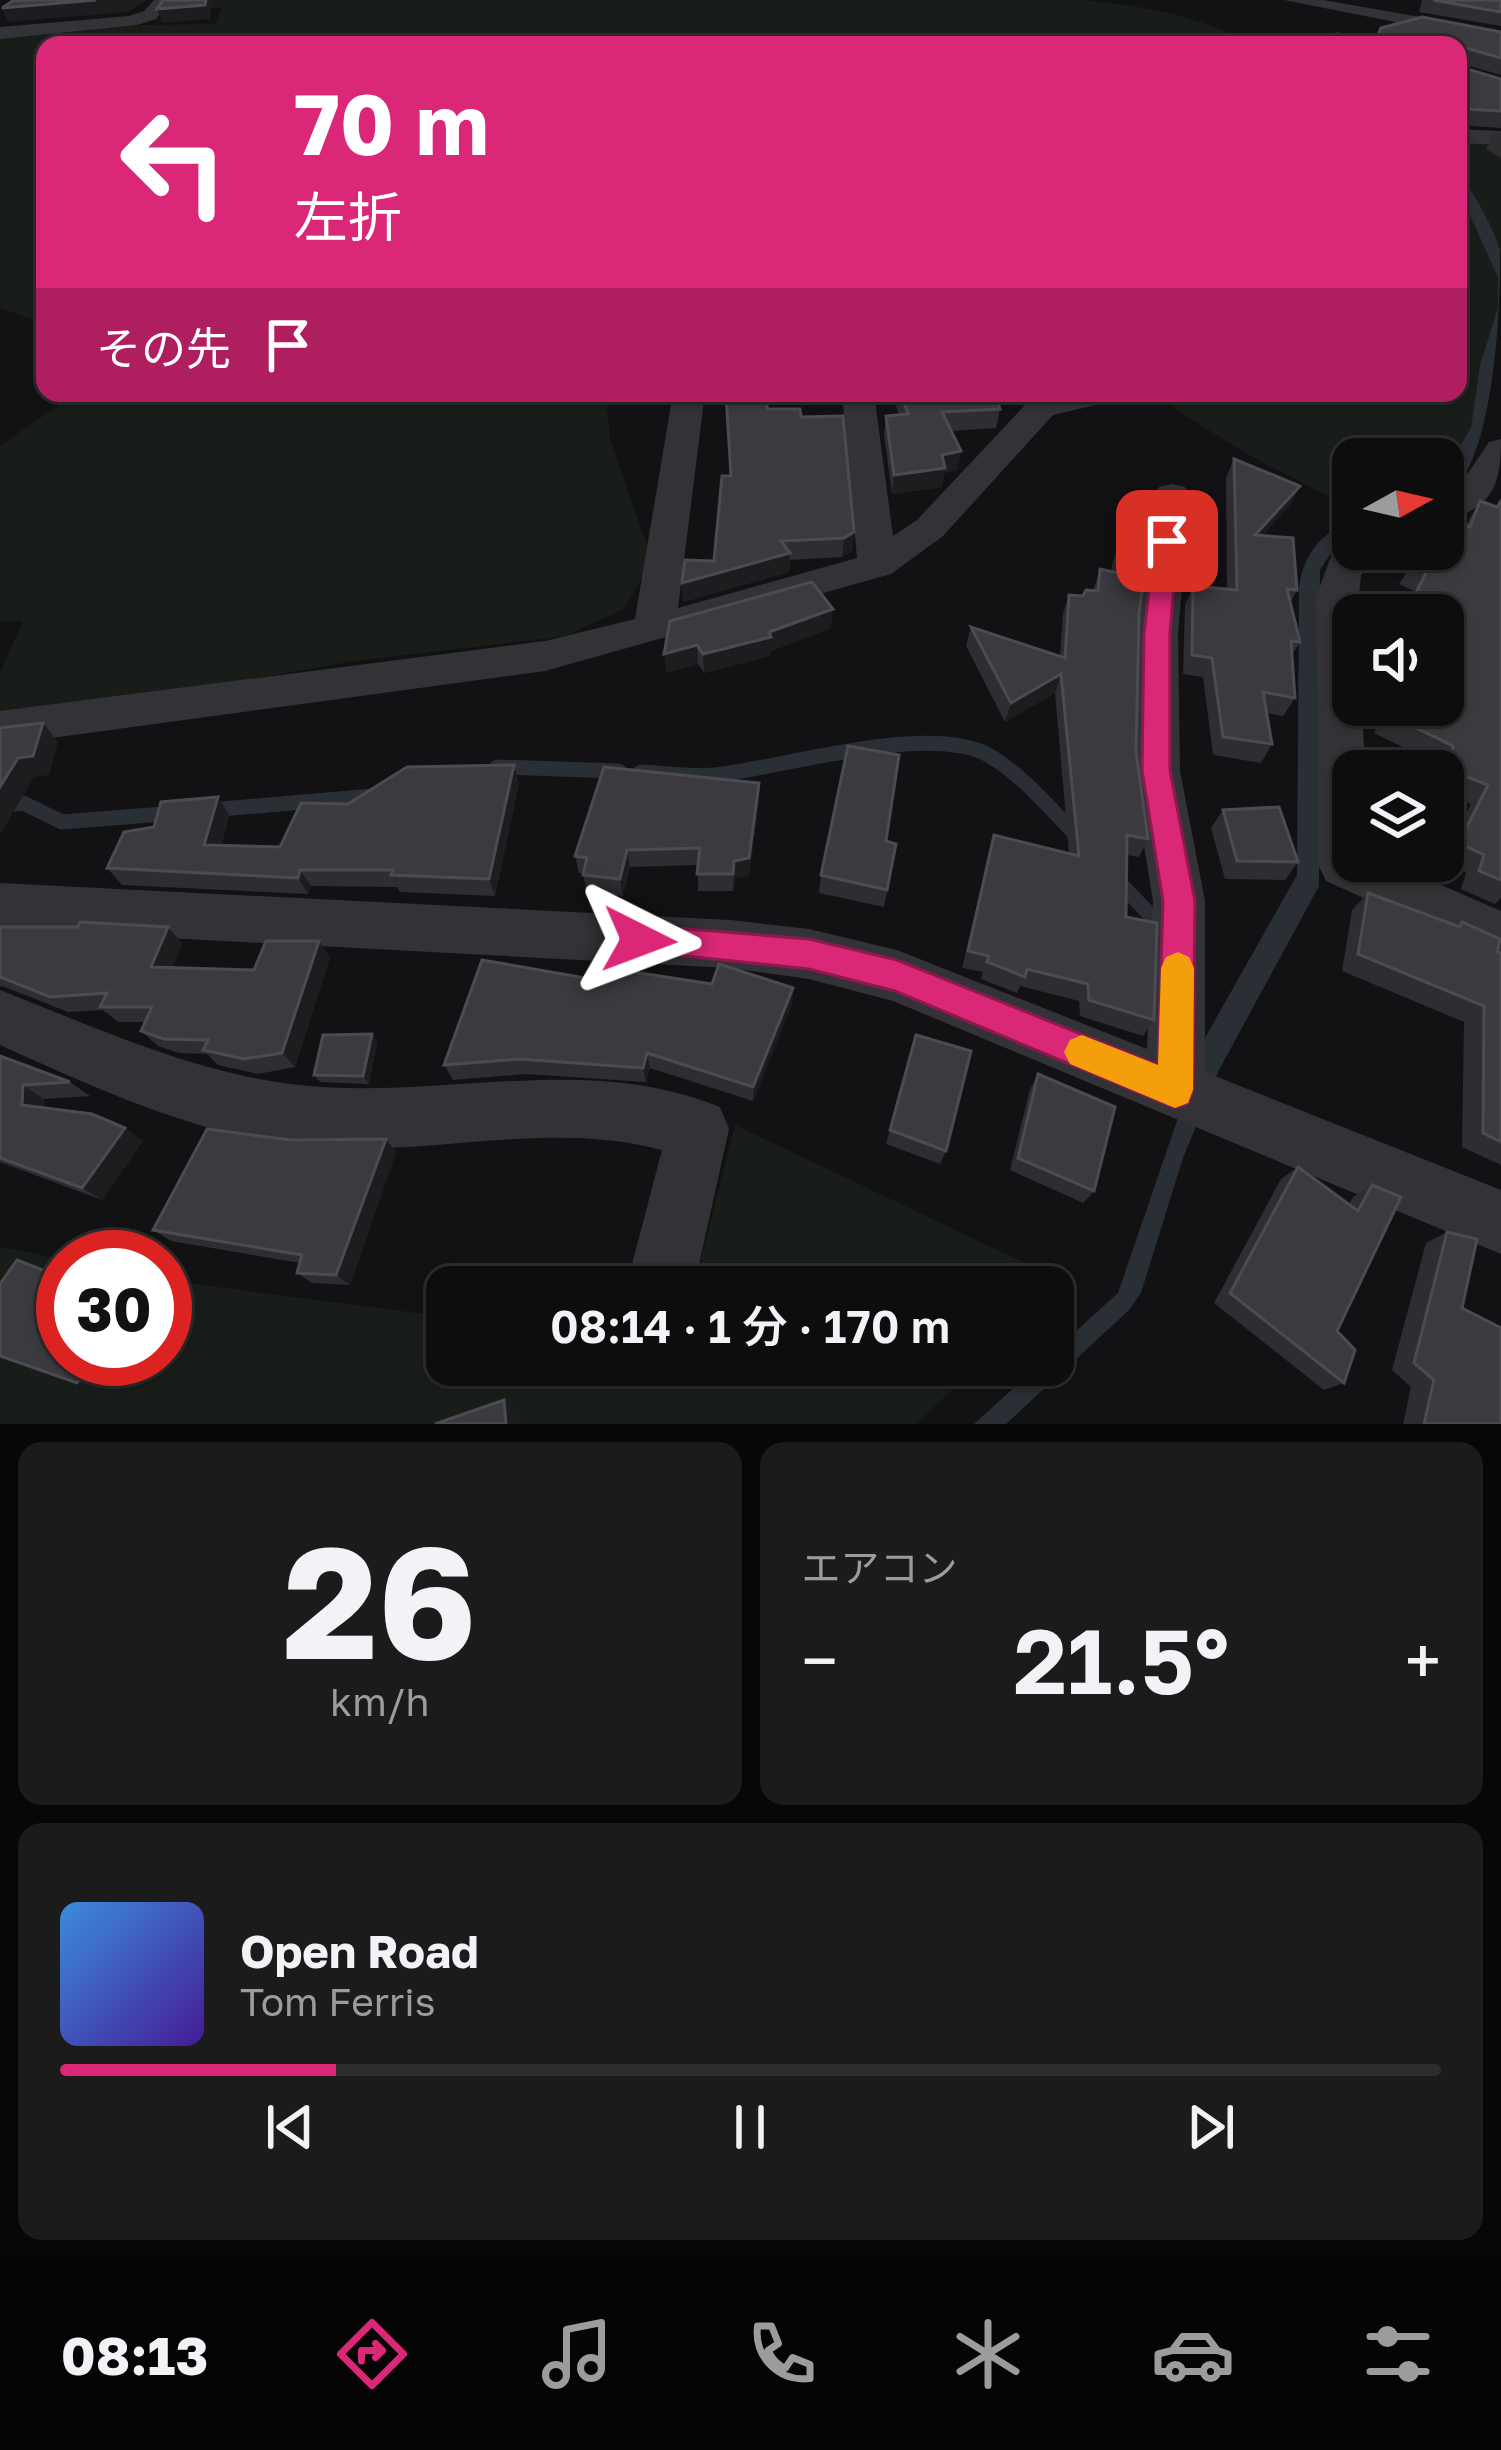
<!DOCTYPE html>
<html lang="ja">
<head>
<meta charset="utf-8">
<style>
  body { margin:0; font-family:"Golos Text","Noto Sans JP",sans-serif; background:#1c1b1c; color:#f1f3f6; height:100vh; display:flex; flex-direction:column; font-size:45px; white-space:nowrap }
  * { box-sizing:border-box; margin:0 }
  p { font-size:39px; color:#9b9c9e }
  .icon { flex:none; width:66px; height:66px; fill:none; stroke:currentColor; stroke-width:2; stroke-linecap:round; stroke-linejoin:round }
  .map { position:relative; height:1424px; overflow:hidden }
  .drawer { display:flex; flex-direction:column; gap:18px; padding:18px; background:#080708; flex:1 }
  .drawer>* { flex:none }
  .banner { position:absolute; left:36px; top:36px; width:1431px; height:366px; border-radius:24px; box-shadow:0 3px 9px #0004,0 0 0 3px #2e2d2e; background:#db2777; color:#fff; overflow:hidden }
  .needle { width:78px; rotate:82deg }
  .buttons { position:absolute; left:1332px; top:438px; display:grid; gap:24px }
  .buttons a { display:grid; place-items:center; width:132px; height:132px; border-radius:24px; background:#0e0d0e; box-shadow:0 3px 9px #0004,0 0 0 3px #2e2d2e; font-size:60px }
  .speed { position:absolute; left:36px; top:1230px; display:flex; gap:24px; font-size:60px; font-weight:700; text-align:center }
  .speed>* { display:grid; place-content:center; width:156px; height:156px; border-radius:50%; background:#0e0d0e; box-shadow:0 3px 9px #0004,0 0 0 3px #2e2d2e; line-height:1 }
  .speed .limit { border:18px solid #d22; background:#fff; color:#111 }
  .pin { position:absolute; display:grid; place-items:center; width:102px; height:102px; color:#fff; margin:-51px; border-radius:24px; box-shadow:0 6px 18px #0006 }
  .me { position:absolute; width:132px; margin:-66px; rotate:93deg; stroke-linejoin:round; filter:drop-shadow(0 0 9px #0008) }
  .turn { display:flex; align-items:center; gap:42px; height:252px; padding:0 60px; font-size:54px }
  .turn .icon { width:156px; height:156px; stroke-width:2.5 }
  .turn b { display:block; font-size:84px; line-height:102px }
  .then { display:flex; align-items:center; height:114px; padding:0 60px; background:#0003; gap:24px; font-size:45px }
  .big { font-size:90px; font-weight:600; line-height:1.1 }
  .drawer .card { flex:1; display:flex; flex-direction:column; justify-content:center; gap:18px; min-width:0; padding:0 42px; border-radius:24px; background:#1c1b1c }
  .drawer .dial { align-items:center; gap:0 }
  .dial b { font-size:156px; line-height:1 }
  .song { display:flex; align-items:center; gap:36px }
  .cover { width:144px; height:144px; border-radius:18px; background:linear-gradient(135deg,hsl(210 70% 55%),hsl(260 70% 35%)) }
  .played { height:12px; border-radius:6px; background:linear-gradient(90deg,#db2777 20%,#2e2d2e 20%) }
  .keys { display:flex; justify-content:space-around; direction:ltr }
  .heat { display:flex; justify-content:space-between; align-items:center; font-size:66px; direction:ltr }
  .drawer .tiles { flex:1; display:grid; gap:18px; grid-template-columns:1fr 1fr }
  .card:last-child { grid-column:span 2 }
  .trip { position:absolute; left:426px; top:1266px; width:648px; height:120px; border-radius:24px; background:#0e0d0e; box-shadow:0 3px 9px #0004,0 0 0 3px #2e2d2e; font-weight:600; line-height:120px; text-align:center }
  .menu { display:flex; height:192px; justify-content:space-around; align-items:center; background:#060506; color:#9b9c9e }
  .menu .icon { width:84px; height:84px }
  .menu .on { color:#db2777 }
  .menu b { font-size:54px; color:#f1f3f6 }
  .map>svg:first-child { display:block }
</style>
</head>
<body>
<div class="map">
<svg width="1501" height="1424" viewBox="0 0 1501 1424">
  <rect width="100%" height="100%" fill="#121113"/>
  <g fill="#181d19">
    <path d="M 186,0 L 1079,0 C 1138,4 1203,17 1256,45 L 45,45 L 45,324 L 0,308 L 0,27 L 216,24 L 221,8 L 188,10 Z"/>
    <path d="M 1487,142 L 1501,145 L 1501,253 L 1458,168 L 1458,144 Z"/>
    <path d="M 1458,198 L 1463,200 L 1498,279 L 1498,307 L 1480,365 L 1471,427 L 1443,476 L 1443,459 L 1353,459 L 1353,509 L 1254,458 L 1171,407 L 1236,393 L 1458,393 Z"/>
    <path d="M 76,393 L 606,393 L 610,439 L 652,560 L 624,609 L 566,636 L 355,661 L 210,686 L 0,714 L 0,672 L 23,621 L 0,622 L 0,446 Z"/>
    <path d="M 735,1125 L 1069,1284 L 1053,1299 L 1053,1287 L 694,1287 Z"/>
    <path d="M 0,1247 L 63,1259 L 63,1359 L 165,1359 L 165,1280 L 447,1317 L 447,1365 L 980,1365 L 915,1424 L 0,1424 Z"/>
  </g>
  <g fill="#292f35">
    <path d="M 1458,167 C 1471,193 1493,223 1500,251 C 1501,302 1495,473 1443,497 L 1443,476 L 1471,427 L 1480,365 L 1498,307 L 1498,278 L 1458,189 Z"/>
    <path d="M 1353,520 L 1353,537 L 1336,545 L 1320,570 L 1319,886 L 1219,1070 L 1183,1158 L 1141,1293 L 1129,1310 L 1006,1424 L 974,1424 L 1039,1365 L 1053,1365 L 1053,1352 L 1118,1293 L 1206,1036 L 1297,875 L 1299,586 C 1305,551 1321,534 1353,520 Z"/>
  </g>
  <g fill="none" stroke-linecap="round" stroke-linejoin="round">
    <g stroke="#292f35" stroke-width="15">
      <path d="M 497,767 L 619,771"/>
      <path d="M 641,772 C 665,773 691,777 715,775 C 782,768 932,721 990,756 C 1025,777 1051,810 1079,838"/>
      <path d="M 0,806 L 23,803 L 62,822 L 176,813"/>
      <path d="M 210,810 L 373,796"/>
      <path d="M 1114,877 L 1158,923"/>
    </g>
    <g fill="#333337" fill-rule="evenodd">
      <path d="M 154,0 L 172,0 L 156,19 L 137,25 L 0,39 L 0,27 L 129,16 L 144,11 Z"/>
      <path d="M 1284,0 L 1323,0 L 1501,31 L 1501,43 Z"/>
      <path d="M 1338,32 L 1372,45 L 1291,45 L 1294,41 Z"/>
      <path d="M 1458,129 L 1501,131 L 1501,145 L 1458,143 Z"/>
      <path d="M 673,393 L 705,393 L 678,608 L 857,558 L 842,393 L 874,393 L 893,536 L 917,520 L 1024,406 L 1023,393 L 1121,393 L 1117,400 L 1053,415 L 943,536 L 891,574 L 545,671 L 0,745 L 0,711 L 545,641 L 635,619 Z"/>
      <path d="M 1501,439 C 1501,486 1493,508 1443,521 L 1443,494 L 1460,485 L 1489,442 Z"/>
      <path d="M 1172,484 L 1185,487 L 1190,495 L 1178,633 L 1180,771 L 1205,901 L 1205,1072 L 1501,1190 L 1501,1254 L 893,1001 L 809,979 L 730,968 L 0,929 L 0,883 L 730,920 L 809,929 L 897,950 L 1147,1049 L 1153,901 L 1132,771 L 1136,633 L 1154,495 L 1159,487 Z"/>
      <path d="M 1352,540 L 1353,549 L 1385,549 L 1361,575 L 1357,615 L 1353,615 L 1353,705 L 1362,705 L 1365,771 L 1353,771 L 1353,861 L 1386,861 L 1501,911 L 1501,960 L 1326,881 L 1319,866 L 1316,597 L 1330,559 Z"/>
      <path d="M 0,990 C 105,1031 208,1080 322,1087 C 456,1096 590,1054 720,1107 L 729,1129 L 694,1287 L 626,1287 L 662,1150 C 552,1120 435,1155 323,1148 C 209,1141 102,1091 0,1045 Z"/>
    </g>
  </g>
  <g fill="#2e2d31">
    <path d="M 1422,0 L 1501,0 L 1501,26 L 1419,12 Z"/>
    <path d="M 1501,32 L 1501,75 L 1463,64 L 1464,68 L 1501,79 L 1501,128 L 1458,125 L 1458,45 L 1301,45 L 1302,42 Z"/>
    <path d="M 1494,133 L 1501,133 L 1501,158 L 1486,149 Z"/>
    <path d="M 892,393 L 1020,393 L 1019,396 L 995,395 L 1000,409 L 996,428 L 951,431 L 961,451 L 957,470 L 944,473 L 942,487 L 892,494 L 884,434 L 886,416 L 899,415 Z"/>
    <path d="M 767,409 L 801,417 L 854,532 L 852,551 L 842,557 L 790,560 L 789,572 L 683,602 L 682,583 L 714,561 L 730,476 Z"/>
    <path d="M 1234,459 L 1300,486 L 1290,505 L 1262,536 L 1297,590 L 1290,603 L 1300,642 L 1292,655 L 1295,698 L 1283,716 L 1267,713 L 1272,744 L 1261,763 L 1213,755 L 1203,677 L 1183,674 L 1185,605 L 1193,586 L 1227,589 L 1226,478 Z"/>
    <path d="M 1480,501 L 1497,507 L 1501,501 L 1501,898 L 1495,904 L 1461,889 L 1466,873 L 1442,861 L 1471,804 L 1443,792 L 1443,771 L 1435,771 L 1437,764 L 1374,733 L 1390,705 L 1443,705 L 1443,615 L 1401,615 L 1414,591 L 1399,584 L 1422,549 L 1466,525 Z"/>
    <path d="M 1130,531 L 1139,613 L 1136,752 L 1148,839 L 1139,857 L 1127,855 L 1126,917 L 1154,1020 L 1143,1036 L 1080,1016 L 1079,1001 L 1020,986 L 1017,993 L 981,979 L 983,972 L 962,968 L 994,835 L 1069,853 L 1055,693 L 1005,722 L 966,646 L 971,627 L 1060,656 L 1063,614 L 1069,595 L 1083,596 L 1093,591 L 1100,569 L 1111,572 L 1112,565 L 1118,545 L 1125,545 Z"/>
    <path d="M 670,621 L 831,628 L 771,651 L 770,656 L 704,673 L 698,664 L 666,673 Z"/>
    <path d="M 519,783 L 495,896 L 400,892 L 397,887 L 311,886 L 308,894 L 122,885 L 107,868 L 229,815 L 221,846 L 280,847 L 348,804 Z"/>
    <path d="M 759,783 L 759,801 L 749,875 L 735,878 L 733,891 L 698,891 L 698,865 L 630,867 L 623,896 L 587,892 L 583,874 L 579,873 L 575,856 Z"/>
    <path d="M 1223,810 L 1298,862 L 1285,880 L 1225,879 L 1211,828 Z"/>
    <path d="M 886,841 L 896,844 L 884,907 L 819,893 L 821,875 Z"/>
    <path d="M 1368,893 L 1457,926 L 1462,922 L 1501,953 L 1501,1165 L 1462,1147 L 1464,1022 L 1342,971 L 1352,910 Z"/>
    <path d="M 0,927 L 182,943 L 173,967 L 254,970 L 330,957 L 295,1067 L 258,1074 L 218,1065 L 207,1054 L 179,1053 L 158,1046 L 141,1031 L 145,1022 L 118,1022 L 103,1010 L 68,1012 L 2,986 L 0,987 Z"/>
    <path d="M 591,979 L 793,988 L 792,1004 L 753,1101 L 650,1068 L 646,1082 L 526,1074 L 453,1080 L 444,1065 Z"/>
    <path d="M 372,1034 L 377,1042 L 369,1084 L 320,1082 L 314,1075 Z"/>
    <path d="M 916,1035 L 946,1151 L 940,1164 L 886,1144 Z"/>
    <path d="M 0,1056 L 70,1082 L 90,1096 L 44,1099 L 44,1108 L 125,1128 L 143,1141 L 102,1200 L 0,1162 Z"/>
    <path d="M 1038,1074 L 1094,1191 L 1083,1203 L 1010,1170 L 1030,1089 Z"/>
    <path d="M 396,1152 L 350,1285 L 312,1283 L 297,1273 L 300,1263 L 171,1241 L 153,1230 Z"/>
    <path d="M 1298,1167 L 1349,1204 L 1353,1197 L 1372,1185 L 1337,1331 L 1344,1383 L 1324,1390 L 1214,1303 L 1281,1179 Z"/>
    <path d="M 1447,1232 L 1462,1308 L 1501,1424 L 1403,1424 L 1411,1387 L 1392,1370 L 1426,1243 Z"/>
  </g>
  <g fill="#1d1c1f">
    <path d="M 96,0 L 147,0 L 128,12 L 8,22 L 2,8 Z"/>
    <path d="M 206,0 L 212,0 L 210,19 L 162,23 L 157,9 Z"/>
    <path d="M 961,451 L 957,470 L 944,473 L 942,487 L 892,494 L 894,475 L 942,455 Z"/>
    <path d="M 1300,486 L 1290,505 L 1246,554 L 1255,535 Z"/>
    <path d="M 854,532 L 852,551 L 842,557 L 844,538 Z"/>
    <path d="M 790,553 L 789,572 L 683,602 L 682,583 Z"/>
    <path d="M 833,609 L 831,628 L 771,651 L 770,656 L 704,673 L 703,654 Z"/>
    <path d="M 697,645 L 698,664 L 666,673 L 664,654 Z"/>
    <path d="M 1061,674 L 1055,693 L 1005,722 L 1011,703 Z"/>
    <path d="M 43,723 L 58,742 L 49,775 L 34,777 L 0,835 L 0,787 Z"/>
    <path d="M 514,765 L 519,783 L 495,896 L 489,879 Z"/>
    <path d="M 759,783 L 759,801 L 749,875 L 735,878 L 733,891 L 734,861 Z"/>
    <path d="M 218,797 L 229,815 L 216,862 L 204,845 Z"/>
    <path d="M 627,850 L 630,867 L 623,896 L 620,879 Z"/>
    <path d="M 300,870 L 311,886 L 308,894 L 298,878 Z"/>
    <path d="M 168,927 L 182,943 L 167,983 L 151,967 Z"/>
    <path d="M 319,941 L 330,957 L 295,1067 L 282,1053 Z"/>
    <path d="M 793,988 L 792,1004 L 753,1101 L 753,1087 Z"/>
    <path d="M 372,1034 L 377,1042 L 369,1084 L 363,1076 Z"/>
    <path d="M 647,1053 L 650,1068 L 646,1082 L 643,1068 Z"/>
    <path d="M 23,1085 L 44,1099 L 43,1119 L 22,1105 Z"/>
    <path d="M 125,1128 L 143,1141 L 102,1200 L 82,1188 Z"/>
    <path d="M 386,1139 L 396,1152 L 350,1285 L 336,1275 Z"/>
    <path d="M 93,1359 L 120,1359 L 100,1390 L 77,1383 Z"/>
    <path d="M 504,1400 L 513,1406 L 514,1424 L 506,1424 Z"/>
  </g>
  <g fill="#3b3a3f" stroke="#4b4b51" stroke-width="3">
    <path d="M 14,0 L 96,0 L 2,8 Z"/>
    <path d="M 163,0 L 206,0 L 205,5 L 157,9 Z"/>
    <path d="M 1433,0 L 1501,0 L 1501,12 Z"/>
    <path d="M 1422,17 L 1501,32 L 1501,58 L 1466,48 L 1460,52 L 1464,68 L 1501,79 L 1501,111 L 1466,109 L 1461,114 L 1458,114 L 1458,45 L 1310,45 L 1302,42 L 1378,35 L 1381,28 Z"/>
    <path d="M 726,393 L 767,393 L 767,409 L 800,409 L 801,417 L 843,416 L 854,532 L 844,538 L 781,541 L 790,553 L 682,583 L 685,560 L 714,561 L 722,476 L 731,476 Z"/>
    <path d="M 901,393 L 994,393 L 1000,409 L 942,412 L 961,451 L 942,455 L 945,468 L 894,475 L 886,416 L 908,414 Z"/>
    <path d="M 1234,459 L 1300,486 L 1255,535 L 1293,538 L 1297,590 L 1287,589 L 1300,642 L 1291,641 L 1295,698 L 1263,692 L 1272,744 L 1223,737 L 1212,658 L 1192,655 L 1193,586 L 1237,590 Z"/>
    <path d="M 1480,501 L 1497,507 L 1501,501 L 1501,880 L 1479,871 L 1484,855 L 1459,843 L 1488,785 L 1447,769 L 1453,746 L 1388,714 L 1393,705 L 1443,705 L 1443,615 L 1411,602 L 1427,571 L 1411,565 L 1422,549 L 1443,549 L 1443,519 L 1445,517 L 1470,527 Z"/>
    <path d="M 1130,531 L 1149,534 L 1139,613 L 1136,752 L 1148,839 L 1127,835 L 1126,917 L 1157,923 L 1154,1020 L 1089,1000 L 1088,984 L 1027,969 L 1025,977 L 987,962 L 989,956 L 968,951 L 994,835 L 1079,856 L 1061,674 L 1011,703 L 971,627 L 1065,658 L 1069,595 L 1083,596 L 1086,590 L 1098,591 L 1100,569 L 1118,573 L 1118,545 L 1128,545 Z"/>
    <path d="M 812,582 L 833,609 L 769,632 L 771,637 L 703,654 L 697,645 L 664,654 L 670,621 Z"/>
    <path d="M 43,723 L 33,756 L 18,758 L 0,787 L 0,728 Z"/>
    <path d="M 848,746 L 899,755 L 886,841 L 896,844 L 887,890 L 821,875 Z"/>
    <path d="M 514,765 L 489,879 L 391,875 L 393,870 L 300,870 L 298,878 L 107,868 L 124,832 L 154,827 L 161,802 L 218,797 L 204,845 L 280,847 L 301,803 L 348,804 L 407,767 Z"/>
    <path d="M 604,767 L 759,783 L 749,858 L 734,861 L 733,874 L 697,874 L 700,848 L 627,850 L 620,879 L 583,875 L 587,858 L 575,856 Z"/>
    <path d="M 1279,807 L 1298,862 L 1237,861 L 1223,810 Z"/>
    <path d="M 1368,893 L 1460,927 L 1462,922 L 1500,939 L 1497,952 L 1501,953 L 1501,1142 L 1483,1133 L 1484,1006 L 1358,954 Z"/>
    <path d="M 80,922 L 168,927 L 151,967 L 254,970 L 266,941 L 319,941 L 282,1053 L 244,1059 L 203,1050 L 208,1040 L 164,1039 L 141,1031 L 152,1007 L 100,1007 L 107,993 L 50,997 L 0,977 L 0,927 L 78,927 Z"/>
    <path d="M 482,960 L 591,979 L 594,966 L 712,984 L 719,964 L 793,988 L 753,1087 L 647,1053 L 643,1068 L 519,1059 L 444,1065 Z"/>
    <path d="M 372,1034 L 363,1076 L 314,1075 L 323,1035 Z"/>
    <path d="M 916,1035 L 971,1051 L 946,1151 L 890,1130 Z"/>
    <path d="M 0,1056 L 70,1082 L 23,1085 L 22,1105 L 92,1114 L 125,1128 L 82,1188 L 0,1158 Z"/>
    <path d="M 1038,1074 L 1115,1107 L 1094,1191 L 1018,1158 Z"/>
    <path d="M 207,1129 L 291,1140 L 386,1139 L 336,1275 L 297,1273 L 302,1255 L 153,1230 Z"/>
    <path d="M 1298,1167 L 1358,1211 L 1372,1185 L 1401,1197 L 1337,1331 L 1355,1350 L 1344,1383 L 1230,1293 Z"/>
    <path d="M 1447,1232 L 1477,1239 L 1462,1308 L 1501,1328 L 1501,1424 L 1424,1424 L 1434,1380 L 1414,1363 Z"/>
    <path d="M 17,1260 L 63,1278 L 63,1359 L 93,1359 L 77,1383 L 0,1356 L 0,1284 Z"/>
    <path d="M 504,1400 L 506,1424 L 435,1424 Z"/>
  </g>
  <path fill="#db2777" stroke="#8e194d" stroke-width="3" d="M 1167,534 L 1178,541 L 1170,633 L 1170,770 L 1195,901 L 1193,1090 L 1188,1103 L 1175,1108 L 895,991 L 809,969 L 628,950 L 623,940 L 628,929 L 639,925 L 809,939 L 897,960 L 1158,1065 L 1163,901 L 1142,770 L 1144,633 L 1155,541 Z"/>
  <path fill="#f59e0b" d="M 1178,952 L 1189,957 L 1194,968 L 1193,1090 L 1188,1103 L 1175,1108 L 1070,1064 L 1064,1052 L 1070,1040 L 1082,1035 L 1158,1065 L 1161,968 L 1166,957 Z"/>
</svg>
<div class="buttons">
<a><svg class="needle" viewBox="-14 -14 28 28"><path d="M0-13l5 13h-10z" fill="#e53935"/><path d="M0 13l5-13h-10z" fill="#9b9c9e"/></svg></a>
<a><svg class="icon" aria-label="sound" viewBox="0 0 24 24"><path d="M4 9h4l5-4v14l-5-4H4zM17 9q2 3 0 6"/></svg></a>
<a><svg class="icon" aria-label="layers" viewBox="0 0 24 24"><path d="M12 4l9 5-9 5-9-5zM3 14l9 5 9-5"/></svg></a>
</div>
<div class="speed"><div class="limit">30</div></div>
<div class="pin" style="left:1167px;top:541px;background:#d93025"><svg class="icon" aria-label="arrive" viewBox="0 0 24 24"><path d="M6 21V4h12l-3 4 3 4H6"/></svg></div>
<svg class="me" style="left:639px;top:940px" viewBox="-20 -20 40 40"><path d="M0-17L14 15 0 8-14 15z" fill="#db2777" stroke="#fff" stroke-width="4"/></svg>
<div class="trip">08:14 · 1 分 · 170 m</div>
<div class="banner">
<div class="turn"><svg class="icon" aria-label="left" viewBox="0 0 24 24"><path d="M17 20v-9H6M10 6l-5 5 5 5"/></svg><div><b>70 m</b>左折</div></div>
<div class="then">その先<svg class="icon" aria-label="arrive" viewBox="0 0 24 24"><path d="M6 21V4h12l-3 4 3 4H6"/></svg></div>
</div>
</div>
<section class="drawer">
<div class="tiles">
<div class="card dial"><b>26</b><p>km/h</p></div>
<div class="card"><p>エアコン</p>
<div class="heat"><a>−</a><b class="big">21.5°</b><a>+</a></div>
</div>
<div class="card">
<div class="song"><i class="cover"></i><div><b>Open Road</b><p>Tom Ferris</p></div></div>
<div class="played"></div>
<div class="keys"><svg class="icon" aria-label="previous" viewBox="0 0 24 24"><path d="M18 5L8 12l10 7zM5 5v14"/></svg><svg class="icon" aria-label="pause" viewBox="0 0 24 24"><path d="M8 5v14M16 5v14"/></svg><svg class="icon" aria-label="next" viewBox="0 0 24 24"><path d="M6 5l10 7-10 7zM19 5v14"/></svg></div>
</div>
</div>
</section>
<nav class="menu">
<b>08:13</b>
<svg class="icon on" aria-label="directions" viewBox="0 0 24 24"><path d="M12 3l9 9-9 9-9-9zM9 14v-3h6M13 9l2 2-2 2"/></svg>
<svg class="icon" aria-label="music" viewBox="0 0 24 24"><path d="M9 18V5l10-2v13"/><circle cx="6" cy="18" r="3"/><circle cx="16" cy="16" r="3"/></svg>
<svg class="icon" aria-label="phone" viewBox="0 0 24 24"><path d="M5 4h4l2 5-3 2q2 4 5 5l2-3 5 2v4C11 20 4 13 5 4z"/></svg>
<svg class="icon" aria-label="climate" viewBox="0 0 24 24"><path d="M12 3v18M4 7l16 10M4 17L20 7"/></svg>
<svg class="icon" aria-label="car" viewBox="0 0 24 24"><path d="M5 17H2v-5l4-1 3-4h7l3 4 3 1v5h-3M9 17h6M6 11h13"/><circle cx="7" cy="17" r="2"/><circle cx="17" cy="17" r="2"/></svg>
<svg class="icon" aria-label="filters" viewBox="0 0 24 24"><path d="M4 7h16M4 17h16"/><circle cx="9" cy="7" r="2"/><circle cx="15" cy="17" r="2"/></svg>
</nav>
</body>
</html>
